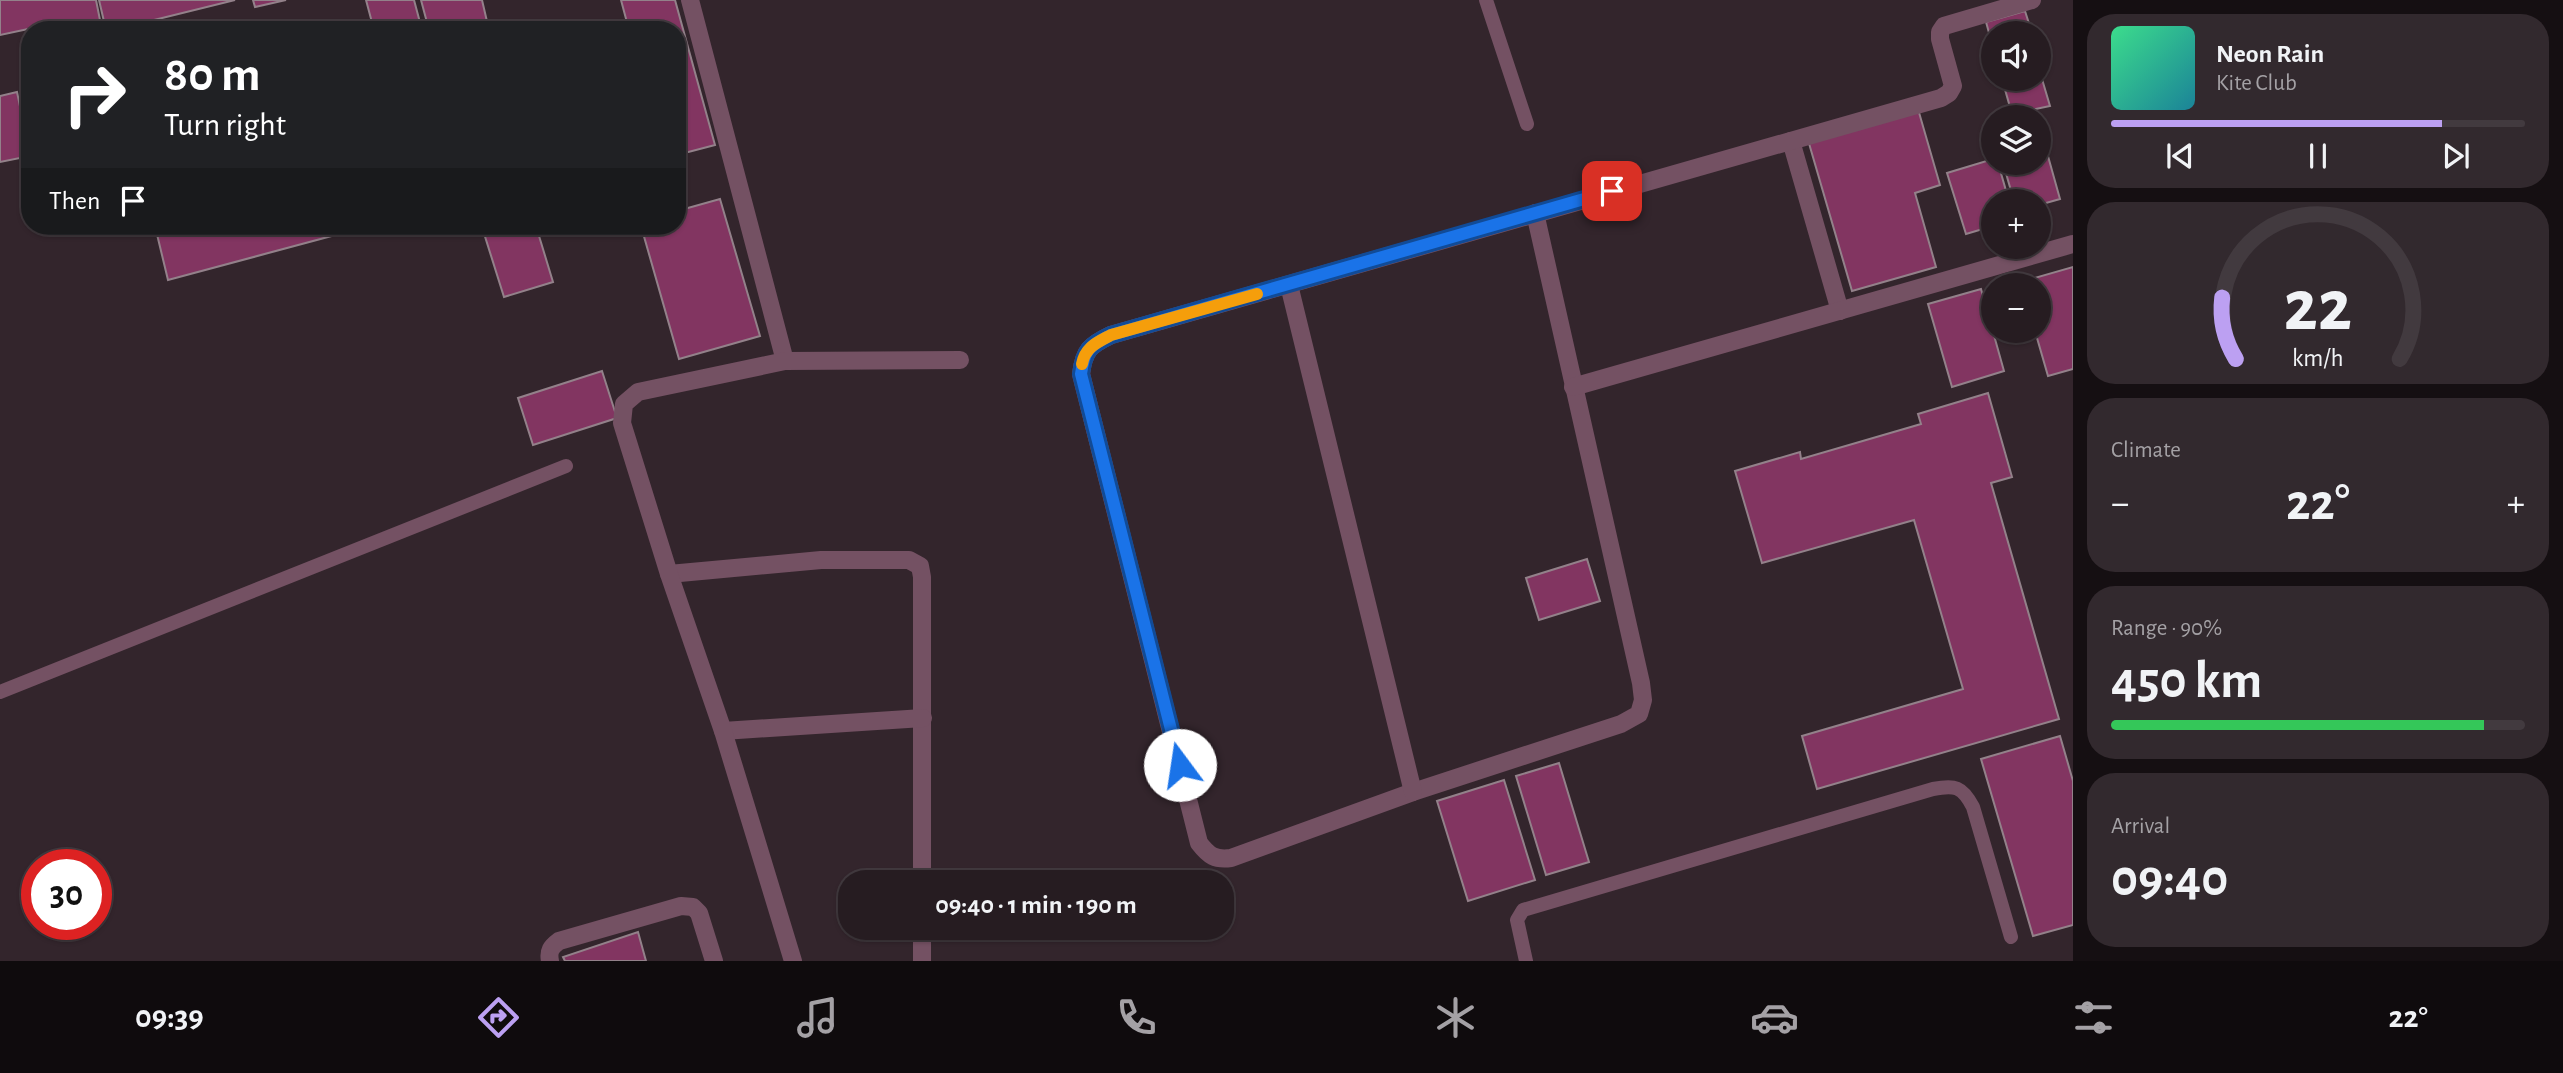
<!DOCTYPE html>
<html lang="en">
<head>
<meta charset="utf-8">
<style>
  body { margin:0; font-family:"Alegreya Sans",sans-serif; background:#32292e; color:#f1f3f6; height:100vh; display:flex; flex-direction:column; font-size:26px; white-space:nowrap }
  * { box-sizing:border-box; margin:0 }
  p { font-size:23px; color:#a4a1a5 }
  .icon { flex:none; width:38px; height:38px; fill:none; stroke:currentColor; stroke-width:2; stroke-linecap:round; stroke-linejoin:round }
  .map { position:relative; flex:1; overflow:hidden }
  .drawer { display:flex; flex-direction:column; gap:14px; padding:14px; background:#150f12; width:490px }
  .drawer>* { flex:none }
  .hud { position:absolute; left:21px; top:21px; width:665px; height:214px; border-radius:28px; box-shadow:0 2px 5px #0004,0 0 0 2px #423a3f; background:#202124; color:#fff; overflow:hidden }
  .tools { position:absolute; left:1981px; top:21px; display:grid; gap:14px }
  .tools a { display:grid; place-items:center; width:70px; height:70px; border-radius:50%; background:#261c21; box-shadow:0 2px 5px #0004,0 0 0 2px #423a3f; font-size:35px }
  .speed { position:absolute; left:21px; top:849px; display:flex; gap:14px; font-size:35px; font-weight:700; text-align:center }
  .speed>* { display:grid; place-content:center; width:91px; height:91px; border-radius:50%; background:#261c21; box-shadow:0 2px 5px #0004,0 0 0 2px #423a3f; line-height:1 }
  .speed .limit { border:10px solid #d22; background:#fff; color:#111 }
  .pin { position:absolute; display:grid; place-items:center; width:60px; height:60px; color:#fff; margin:-30px; border-radius:14px; box-shadow:0 4px 10px #0006 }
  .me { position:absolute; width:77px; margin:-38px; rotate:346deg; stroke-linejoin:round; filter:drop-shadow(0 0 5px #0008) }
  .turn { display:flex; align-items:center; gap:24px; height:147px; padding:0 28px; font-size:32px }
  .turn .icon { width:91px; height:91px; stroke-width:2.5 }
  .turn b { display:block; font-size:49px; line-height:60px }
  .then { display:flex; align-items:center; height:66px; padding:0 28px; background:#0003; gap:14px; font-size:26px }
  .big { font-size:52px; font-weight:700; line-height:1.1 }
  .drawer .widget { flex:1; display:flex; flex-direction:column; justify-content:center; gap:10px; min-width:0; padding:0 24px; border-radius:28px; background:#32292e }
  .drawer .dial { align-items:center; gap:0 }
  .dial svg { height:182px; overflow:visible; fill:none; stroke:#423a3f; stroke-width:7; stroke-linecap:round; text-anchor:middle }
  .dial text { fill:#f1f3f6; stroke:none }
  .song { display:flex; align-items:center; gap:21px }
  .cover { width:84px; height:84px; border-radius:10px; background:linear-gradient(135deg,hsl(150 70% 55%),hsl(190 70% 35%)) }
  .played { height:7px; border-radius:4px; background:linear-gradient(90deg,#bca0f2 80%,#423a3f 80%) }
  .keys { display:flex; justify-content:space-around; direction:ltr }
  .heat { display:flex; justify-content:space-between; align-items:center; font-size:38px; direction:ltr }
  .charge { height:10px; border-radius:5px; background:linear-gradient(90deg,#34c759 90%,#423a3f 0) }
  .trip { position:absolute; left:838px; top:870px; width:396px; height:70px; border-radius:28px; background:#261c21; box-shadow:0 2px 5px #0004,0 0 0 2px #423a3f; font-weight:700; line-height:70px; text-align:center }
  .tabs { display:flex; height:112px; justify-content:space-around; align-items:center; background:#0f0b0d; color:#a4a1a5 }
  .tabs .icon { width:49px; height:49px }
  .tabs .current { color:#bca0f2 }
  .tabs b { font-size:32px; color:#f1f3f6 }
  main { display:flex; flex:1; min-height:0 }
  .map>svg:first-child { display:block }
</style>
</head>
<body>
<main>
<div class="map">
<svg width="2073" height="961" viewBox="0 0 2073 961">
  <rect width="100%" height="100%" fill="#33252c"/>
  <g fill="#823561" stroke="#93818a" stroke-width="2">
    <path d="M 0,0 L 96,0 L 102,30 L 63,30 L 61,22 L 0,35 Z"/>
    <path d="M 99,0 L 235,0 L 154,20 L 156,30 L 106,30 Z"/>
    <path d="M 253,0 L 286,0 L 255,7 Z"/>
    <path d="M 366,0 L 414,0 L 422,30 L 374,30 Z"/>
    <path d="M 421,0 L 482,0 L 489,30 L 429,30 Z"/>
    <path d="M 621,0 L 675,0 L 715,145 L 677,155 L 677,30 L 629,30 Z"/>
    <path d="M 2025,11 L 2032,33 L 1993,33 L 1993,47 L 1986,22 Z"/>
    <path d="M 2039,57 L 2042,68 L 2039,69 L 2050,106 L 2012,114 L 2002,79 L 2039,79 Z"/>
    <path d="M 17,92 L 22,116 L 30,115 L 30,156 L 0,162 L 0,96 Z"/>
    <path d="M 1918,109 L 1940,185 L 1915,193 L 1936,267 L 1852,291 L 1808,140 Z"/>
    <path d="M 2039,124 L 2060,199 L 2039,205 L 2039,201 L 2014,201 L 2003,163 L 2039,163 Z"/>
    <path d="M 1993,159 L 1993,163 L 1998,163 L 2009,201 L 1993,201 L 1993,226 L 1966,234 L 1947,173 Z"/>
    <path d="M 720,199 L 760,336 L 679,359 L 641,226 L 677,226 L 677,211 Z"/>
    <path d="M 155,226 L 369,226 L 168,280 Z"/>
    <path d="M 536,226 L 553,282 L 504,297 L 482,227 Z"/>
    <path d="M 2073,267 L 2073,369 L 2048,376 L 2035,331 L 2039,331 L 2039,285 L 2022,285 L 2021,282 Z"/>
    <path d="M 1981,289 L 2004,371 L 1952,387 L 1928,304 Z"/>
    <path d="M 602,371 L 617,418 L 533,445 L 518,398 Z"/>
    <path d="M 1988,393 L 2012,477 L 1991,483 L 2059,719 L 1817,789 L 1802,736 L 1963,689 L 1914,520 L 1762,563 L 1735,471 L 1800,452 L 1801,459 L 1921,424 L 1918,414 Z"/>
    <path d="M 1587,559 L 1600,601 L 1539,620 L 1526,578 Z"/>
    <path d="M 2060,736 L 2073,781 L 2073,925 L 2033,936 L 1981,759 Z"/>
    <path d="M 1559,763 L 1589,862 L 1546,875 L 1516,776 Z"/>
    <path d="M 1504,780 L 1535,880 L 1468,901 L 1437,801 Z"/>
    <path d="M 638,932 L 646,961 L 565,961 L 563,957 Z"/>
  </g>
  <g fill="none" stroke-linecap="round" stroke-linejoin="round">
    <g stroke="#745163" stroke-width="14">
      <path d="M 1486,0 L 1527,124"/>
      <path d="M 0,692 L 566,466"/>
      <path d="M 1526,961 L 1517,920 L 1523,910 L 1933,789 C 1955,785 1962,786 1973,807 L 2011,937"/>
    </g>
    <g stroke="#745163" stroke-width="18">
      <path d="M 690,0 L 785,361"/>
      <path d="M 1791,141 L 1840,311"/>
      <path d="M 1535,213 L 1641,683 L 1643,700 L 1639,714 L 1621,724 L 1413,792 L 1231,858 C 1215,860 1209,856 1199,843 L 1081,374 C 1084,350 1090,345 1111,335 L 1941,98 L 1949,93 L 1953,86 L 1940,39 L 1940,32 L 1944,26 L 2032,0"/>
      <path d="M 1289,285 L 1413,792"/>
      <path d="M 1573,387 L 2073,244"/>
      <path d="M 669,574 L 821,560 L 909,560 L 920,566 L 922,577 L 922,882"/>
      <path d="M 723,731 L 923,718"/>
      <path d="M 550,961 C 548,951 551,947 559,941 L 681,906 L 693,907 L 699,913 L 714,961"/>
      <path d="M 793,961 L 723,731 L 669,574 L 622,423 L 624,404 L 638,392 L 785,361 L 960,360"/>
      <path d="M 922,961 L 922,928"/>
    </g>
  </g>
  <g fill="none" stroke-linecap="round" stroke-linejoin="round">
    <g stroke="#114b97" stroke-width="18">
      <path id="route" d="M 1180,765 L 1081,374 C 1084,350 1090,345 1111,335 L 1612,191"/>
    </g>
    <use href="#route" stroke="#1a73e8" stroke-width="12"/>
    <path stroke="#f59e0b" stroke-width="12" d="M 1082,364 C 1085,347 1098,342 1111,335 L 1257,294"/>
  </g>
</svg>
<div class="tools">
<a><svg class="icon" aria-label="sound" viewBox="0 0 24 24"><path d="M4 9h4l5-4v14l-5-4H4zM17 9q2 3 0 6"/></svg></a>
<a><svg class="icon" aria-label="layers" viewBox="0 0 24 24"><path d="M12 4l9 5-9 5-9-5zM3 14l9 5 9-5"/></svg></a>
<a>+</a>
<a>−</a>
</div>
<div class="speed"><div class="limit">30</div></div>
<div class="pin" style="left:1612px;top:191px;background:#d93025"><svg class="icon" aria-label="arrive" viewBox="0 0 24 24"><path d="M6 21V4h12l-3 4 3 4H6"/></svg></div>
<svg class="me" style="left:1180px;top:765px" viewBox="-20 -20 40 40"><circle r="19" fill="#fff"/><path d="M0-13L10 11 0 6-10 11z" fill="#1a73e8"/></svg>
<div class="trip">09:40 · 1 min · 190 m</div>
<div class="hud">
<div class="turn"><svg class="icon" aria-label="right" viewBox="0 0 24 24"><path d="M7 20v-9h11M14 6l5 5-5 5"/></svg><div><b>80 m</b>Turn right</div></div>
<div class="then">Then<svg class="icon" aria-label="arrive" viewBox="0 0 24 24"><path d="M6 21V4h12l-3 4 3 4H6"/></svg></div>
</div>
</div>
<section class="drawer">
<div class="widget">
<div class="song"><i class="cover"></i><div><b>Neon Rain</b><p>Kite Club</p></div></div>
<div class="played"></div>
<div class="keys"><svg class="icon" aria-label="previous" viewBox="0 0 24 24"><path d="M18 5L8 12l10 7zM5 5v14"/></svg><svg class="icon" aria-label="pause" viewBox="0 0 24 24"><path d="M8 5v14M16 5v14"/></svg><svg class="icon" aria-label="next" viewBox="0 0 24 24"><path d="M6 5l10 7-10 7zM19 5v14"/></svg></div>
</div>
<div class="widget dial"><svg viewBox="0 0 100 80">
<path d="M14 69A42 42 0 1 1 86 69"/>
<path d="M14 69A42 42 0 0 1 8 42" stroke="#bca0f2"/>
<text x="50" y="56" font-size="32" font-weight="700">22</text>
<text x="50" y="72" font-size="11">km/h</text>
</svg></div>
<div class="widget"><p>Climate</p>
<div class="heat"><a>−</a><b class="big">22°</b><a>+</a></div>
</div>
<div class="widget"><p>Range · 90%</p><b class="big">450 km</b><div class="charge"></div></div>
<div class="widget"><p>Arrival</p><b class="big">09:40</b></div>
</section>
</main>
<nav class="tabs">
<b>09:39</b>
<svg class="icon current" aria-label="directions" viewBox="0 0 24 24"><path d="M12 3l9 9-9 9-9-9zM9 14v-3h6M13 9l2 2-2 2"/></svg>
<svg class="icon" aria-label="music" viewBox="0 0 24 24"><path d="M9 18V5l10-2v13"/><circle cx="6" cy="18" r="3"/><circle cx="16" cy="16" r="3"/></svg>
<svg class="icon" aria-label="phone" viewBox="0 0 24 24"><path d="M5 4h4l2 5-3 2q2 4 5 5l2-3 5 2v4C11 20 4 13 5 4z"/></svg>
<svg class="icon" aria-label="climate" viewBox="0 0 24 24"><path d="M12 3v18M4 7l16 10M4 17L20 7"/></svg>
<svg class="icon" aria-label="car" viewBox="0 0 24 24"><path d="M5 17H2v-5l4-1 3-4h7l3 4 3 1v5h-3M9 17h6M6 11h13"/><circle cx="7" cy="17" r="2"/><circle cx="17" cy="17" r="2"/></svg>
<svg class="icon" aria-label="filters" viewBox="0 0 24 24"><path d="M4 7h16M4 17h16"/><circle cx="9" cy="7" r="2"/><circle cx="15" cy="17" r="2"/></svg>
<b>22°</b>
</nav>
</body>
</html>
